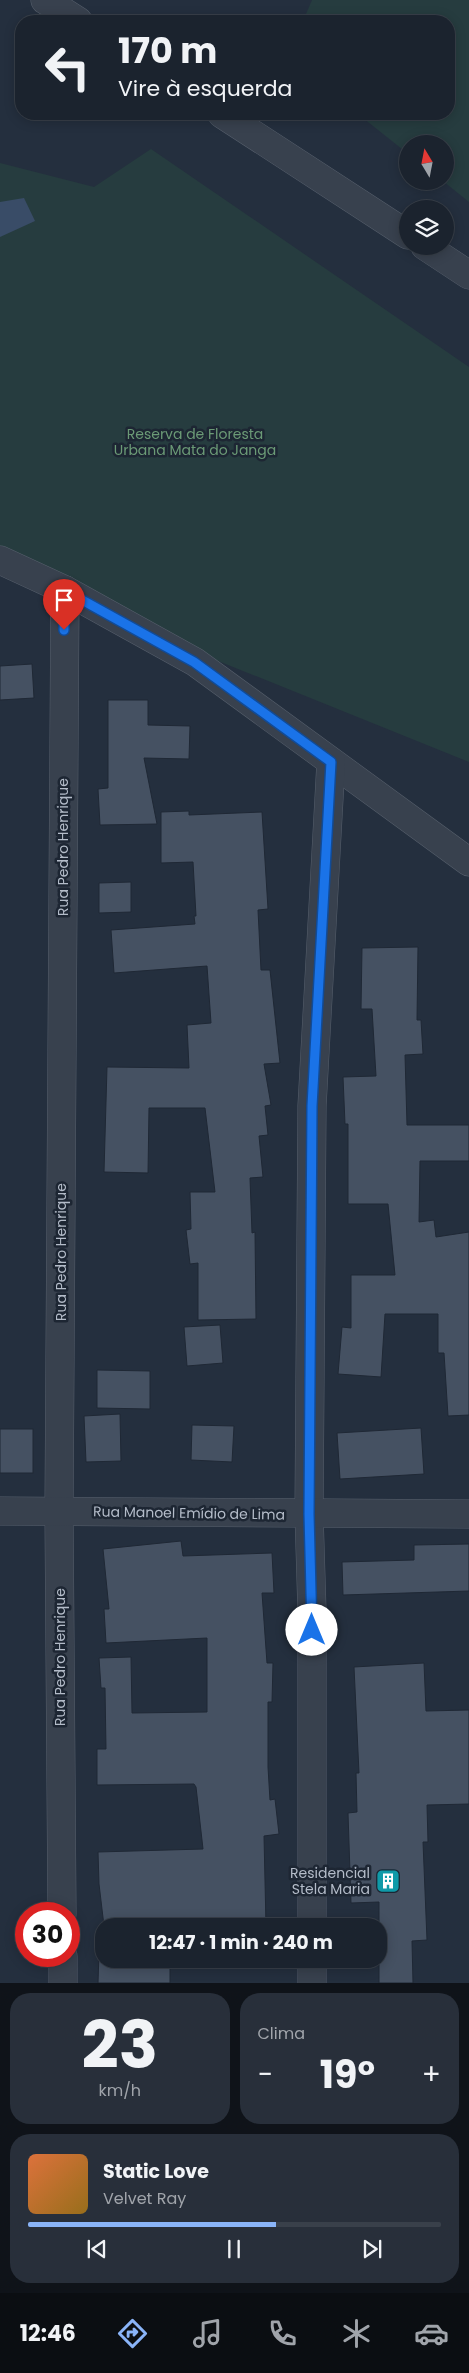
<!DOCTYPE html>
<html lang="pt">
<head>
<meta charset="utf-8">
<style>
  body { margin:0; font-family:Poppins,sans-serif; background:#282f3a; color:#f1f3f6; height:100vh; display:flex; flex-direction:column; font-size:19px; white-space:nowrap }
  * { box-sizing:border-box; margin:0 }
  p { font-size:16px; color:#a0a4aa }
  .icon { flex:none; width:28px; height:28px; fill:none; stroke:currentColor; stroke-width:2; stroke-linecap:round; stroke-linejoin:round }
  .map { position:relative; height:1983px; overflow:hidden }
  .details { display:flex; flex-direction:column; gap:10px; padding:10px; background:#0f1319; flex:1 }
  .details>* { flex:none }
  .top-card { position:absolute; left:15px; top:15px; width:440px; height:105px; border-radius:20px; box-shadow:0 2px 12px #0003,0 0 0 1px #39404a; background:#1b232e; color:#f1f3f6; overflow:hidden }
  .needle { width:32px; rotate:350deg }
  .fabs { position:absolute; left:399px; top:135px; display:grid; gap:10px }
  .fabs a { display:grid; place-items:center; width:55px; height:55px; border-radius:50%; background:#1b232e; box-shadow:0 2px 12px #0003,0 0 0 1px #39404a; font-size:25px }
  .speed { position:absolute; left:15px; top:1902px; display:flex; gap:10px; font-size:25px; font-weight:700; text-align:center }
  .speed>* { display:grid; place-content:center; width:65px; height:65px; border-radius:50%; background:#1b232e; box-shadow:0 2px 12px #0003,0 0 0 1px #39404a; line-height:1 }
  .speed .limit { border:8px solid #d22; background:#fff; color:#111 }
  .pin { position:absolute; display:grid; place-items:center; width:42px; height:42px; color:#fff; margin:-51px -21px; border-radius:50% 50% 50% 0; rotate:-45deg; box-shadow:0 0 5px #0007 }
  .pin .icon { rotate:45deg }
  .me { position:absolute; width:55px; margin:-28px; rotate:0deg; stroke-linejoin:round; filter:drop-shadow(0 0 4px #0008) }
  .turn { display:flex; align-items:center; gap:18px; height:105px; padding:0 20px; font-size:22px }
  .turn .icon { width:65px; height:65px; stroke-width:2.5 }
  .turn b { display:block; font-size:35px; line-height:42px }
  .big { font-size:38px; font-weight:700; line-height:1.1 }
  .details .card { flex:1; display:flex; flex-direction:column; justify-content:center; gap:8px; min-width:0; padding:0 18px; border-radius:20px; background:#282f3a }
  .details .dial { align-items:center; gap:0 }
  .dial b { font-size:65px; line-height:1 }
  .song { display:flex; align-items:center; gap:15px }
  .cover { width:60px; height:60px; border-radius:8px; background:linear-gradient(135deg,hsl(20 70% 55%),hsl(40 70% 35%)) }
  .played { height:5px; border-radius:2px; background:linear-gradient(90deg,#8ab4f8 60%,#39404a 60%) }
  .keys { display:flex; justify-content:space-around; direction:ltr }
  .heat { display:flex; justify-content:space-between; align-items:center; font-size:28px; direction:ltr }
  .details .tiles { flex:1; display:grid; gap:10px; grid-template-columns:1fr 1fr }
  .card:last-child { grid-column:span 2 }
  .trip { position:absolute; left:95px; top:1918px; width:292px; height:50px; border-radius:20px; background:#1b232e; box-shadow:0 2px 12px #0003,0 0 0 1px #39404a; font-weight:700; line-height:50px; text-align:center }
  .tabs { display:flex; height:80px; justify-content:space-around; align-items:center; background:#0b0e12; color:#a0a4aa }
  .tabs .icon { width:35px; height:35px }
  .tabs .active { color:#8ab4f8 }
  .tabs b { font-size:22px; color:#f1f3f6 }
  .map>svg:first-child { display:block }
</style>
</head>
<body>
<div class="map">
<svg width="469" height="1983" viewBox="0 0 469 1983">
  <rect width="100%" height="100%" fill="#242f3e"/>
  <g fill="#263c3f">
    <path d="M 312,0 L 469,0 L 469,202 L 443,181 L 445,181 L 445,144 L 408,144 L 407,153 L 358,114 L 449,114 L 449,21 L 303,21 Z"/>
    <path d="M 151,149 L 469,367 L 469,762 L 0,573 L 0,163 L 94,187 Z"/>
  </g>
  <path fill="#394c67" d="M 24,198 L 35,221 L 0,237 L 0,202 Z"/>
  <g fill="#455162" stroke="#1f2835">
    <path d="M 32,664 L 34,698 L 0,700 L 0,666 Z"/>
    <path d="M 108,700 L 148,700 L 148,725 L 190,726 L 189,759 L 144,758 L 157,824 L 100,825 L 98,789 L 108,788 Z"/>
    <path d="M 189,811 L 189,815 L 262,812 L 268,909 L 258,910 L 261,970 L 270,970 L 280,1063 L 264,1064 L 271,1105 L 265,1106 L 268,1135 L 259,1136 L 263,1177 L 250,1178 L 252,1233 L 255,1232 L 256,1319 L 198,1320 L 198,1263 L 190,1264 L 186,1230 L 191,1229 L 190,1192 L 215,1192 L 205,1108 L 149,1108 L 148,1173 L 104,1172 L 107,1067 L 189,1068 L 187,1025 L 211,1023 L 207,966 L 114,973 L 111,930 L 195,924 L 194,916 L 196,916 L 193,862 L 161,863 L 161,812 Z"/>
    <path d="M 131,882 L 131,912 L 99,913 L 99,883 Z"/>
    <path d="M 418,947 L 417,1020 L 421,1020 L 423,1054 L 405,1055 L 407,1125 L 469,1125 L 469,1161 L 420,1161 L 419,1222 L 434,1220 L 436,1237 L 469,1232 L 469,1415 L 448,1416 L 444,1353 L 438,1353 L 438,1314 L 385,1314 L 381,1377 L 338,1374 L 342,1327 L 351,1328 L 351,1275 L 395,1275 L 388,1204 L 348,1204 L 348,1124 L 345,1124 L 343,1077 L 376,1076 L 372,1009 L 361,1009 L 362,948 Z"/>
    <path d="M 220,1325 L 223,1363 L 187,1366 L 184,1327 Z"/>
    <path d="M 97,1370 L 150,1371 L 150,1409 L 97,1408 Z"/>
    <path d="M 120,1414 L 121,1461 L 86,1462 L 84,1416 Z"/>
    <path d="M 192,1425 L 234,1426 L 232,1462 L 191,1460 Z"/>
    <path d="M 421,1428 L 424,1474 L 340,1479 L 337,1433 Z"/>
    <rect x="0" y="1429" width="33" height="44"/>
    <path d="M 181,1541 L 183,1556 L 272,1553 L 274,1593 L 262,1593 L 267,1663 L 273,1663 L 272,1702 L 268,1702 L 268,1767 L 270,1800 L 275,1799 L 279,1834 L 264,1836 L 266,1926 L 104,1926 L 99,1884 L 98,1852 L 203,1849 L 196,1787 L 194,1784 L 97,1785 L 97,1749 L 106,1749 L 105,1688 L 101,1688 L 99,1658 L 131,1657 L 132,1713 L 207,1712 L 207,1638 L 106,1643 L 104,1609 L 109,1609 L 103,1549 Z"/>
    <path d="M 469,1544 L 469,1591 L 343,1595 L 342,1562 L 414,1560 L 414,1545 Z"/>
    <path d="M 424,1663 L 426,1711 L 469,1710 L 469,1804 L 427,1805 L 428,1842 L 423,1842 L 427,1940 L 412,1941 L 413,1983 L 379,1983 L 379,1902 L 351,1903 L 348,1813 L 357,1812 L 356,1773 L 359,1773 L 354,1667 Z"/>
    <path d="M 99,1952 L 104,1952 L 104,1959 L 170,1959 L 170,1983 L 98,1983 Z"/>
  </g>
  <g fill="none" stroke-linecap="round" stroke-linejoin="round">
    <g stroke="#565f6c" stroke-width="29">
      <g id="minor">
        <path d="M 45,0 L 78,21"/>
        <path d="M 222,114 L 408,235"/>
        <path d="M 425,246 L 469,275"/>
        <path d="M 0,560 L 65,590 L 195,662 L 469,862"/>
        <path d="M 62,1914 L 59,1512 L 65,590"/>
        <path d="M 312,1926 L 312,1611 L 309,1514 L 312,1106 L 331,762"/>
        <path d="M 63,1956 L 63,1983"/>
        <path d="M 312,1983 L 312,1959"/>
      </g>
    </g>
    <g stroke="#565f6c" stroke-width="29">
      <path id="tertiary" d="M 0,1511 L 469,1514"/>
    </g>
    <use href="#minor" stroke="#38414e" stroke-width="28"/>
    <use href="#tertiary" stroke="#38414e" stroke-width="28"/>
  </g>
  <g fill="none" stroke-linecap="round" stroke-linejoin="round">
    <g stroke="#114b97" stroke-width="12">
      <path id="route" d="M 64,630 L 64,590 L 194,662 L 331,762 L 312,1106 L 309,1514 L 312,1630"/>
    </g>
    <use href="#route" stroke="#1a73e8" stroke-width="9"/>
  </g>
  <defs>
    <g id="building-square" transform="scale(1.25)"><rect x="-9" y="-9" width="18" height="18" rx="4" fill="#0f9aa8" stroke="#1d2633"/><path d="M-4-6H4V6H1V3H-1V6H-4ZM-2.5-4.3h1.7v1.8h-1.7ZM.8-4.3h1.7v1.8H.8ZM-2.5-1h1.7V.8h-1.7ZM.8-1h1.7V.8H.8Z" fill="#fff"/></g>
  </defs>
  <g fill-rule="evenodd">
    <use href="#building-square" x="388" y="1881"/>
  </g>
  <g text-anchor="middle" stroke-width="5" stroke-linejoin="round" paint-order="stroke">
    <g font-size="14" fill="#6b9a76" stroke="#1d2633">
      <text x="195" y="439">Reserva de Floresta<tspan x="195" dy="16">Urbana Mata do Janga</tspan></text>
    </g>
    <g font-size="14" fill="#b4bcc9" stroke="#1d2633">
      <text transform="translate(63 847) rotate(-90)" y="5">Rua Pedro Henrique</text>
      <text transform="translate(61 1252) rotate(-90)" y="5">Rua Pedro Henrique</text>
      <text transform="translate(189 1513) rotate(1)" y="5">Rua Manoel Emídio de Lima</text>
      <text transform="translate(60 1657) rotate(-90)" y="5">Rua Pedro Henrique</text>
    </g>
    <g font-size="14" fill="#b4bcc9" stroke="#1d2633" text-anchor="end">
      <text x="370" y="1878">Residencial<tspan x="370" dy="16">Stela Maria</tspan></text>
    </g>
  </g>
</svg>
<div class="fabs">
<a><svg class="needle" viewBox="-14 -14 28 28"><path d="M0-13l5 13h-10z" fill="#e53935"/><path d="M0 13l5-13h-10z" fill="#a0a4aa"/></svg></a>
<a><svg class="icon" aria-label="layers" viewBox="0 0 24 24"><path d="M12 4l9 5-9 5-9-5zM3 14l9 5 9-5"/></svg></a>
</div>
<div class="speed"><div class="limit">30</div></div>
<div class="pin" style="left:64px;top:630px;background:#d93025"><svg class="icon" aria-label="arrive" viewBox="0 0 24 24"><path d="M6 21V4h12l-3 4 3 4H6"/></svg></div>
<svg class="me" style="left:312px;top:1630px" viewBox="-20 -20 40 40"><circle r="19" fill="#fff"/><path d="M0-13L10 11 0 6-10 11z" fill="#1a73e8"/></svg>
<div class="trip">12:47 · 1 min · 240 m</div>
<div class="top-card">
<div class="turn"><svg class="icon" aria-label="left" viewBox="0 0 24 24"><path d="M17 20v-9H6M10 6l-5 5 5 5"/></svg><div><b>170 m</b>Vire à esquerda</div></div>
</div>
</div>
<section class="details">
<div class="tiles">
<div class="card dial"><b>23</b><p>km/h</p></div>
<div class="card"><p>Clima</p>
<div class="heat"><a>−</a><b class="big">19°</b><a>+</a></div>
</div>
<div class="card">
<div class="song"><i class="cover"></i><div><b>Static Love</b><p>Velvet Ray</p></div></div>
<div class="played"></div>
<div class="keys"><svg class="icon" aria-label="previous" viewBox="0 0 24 24"><path d="M18 5L8 12l10 7zM5 5v14"/></svg><svg class="icon" aria-label="pause" viewBox="0 0 24 24"><path d="M8 5v14M16 5v14"/></svg><svg class="icon" aria-label="next" viewBox="0 0 24 24"><path d="M6 5l10 7-10 7zM19 5v14"/></svg></div>
</div>
</div>
</section>
<nav class="tabs">
<b>12:46</b>
<svg class="icon active" aria-label="directions" viewBox="0 0 24 24"><path d="M12 3l9 9-9 9-9-9zM9 14v-3h6M13 9l2 2-2 2"/></svg>
<svg class="icon" aria-label="music" viewBox="0 0 24 24"><path d="M9 18V5l10-2v13"/><circle cx="6" cy="18" r="3"/><circle cx="16" cy="16" r="3"/></svg>
<svg class="icon" aria-label="phone" viewBox="0 0 24 24"><path d="M5 4h4l2 5-3 2q2 4 5 5l2-3 5 2v4C11 20 4 13 5 4z"/></svg>
<svg class="icon" aria-label="climate" viewBox="0 0 24 24"><path d="M12 3v18M4 7l16 10M4 17L20 7"/></svg>
<svg class="icon" aria-label="car" viewBox="0 0 24 24"><path d="M5 17H2v-5l4-1 3-4h7l3 4 3 1v5h-3M9 17h6M6 11h13"/><circle cx="7" cy="17" r="2"/><circle cx="17" cy="17" r="2"/></svg>
</nav>
</body>
</html>
